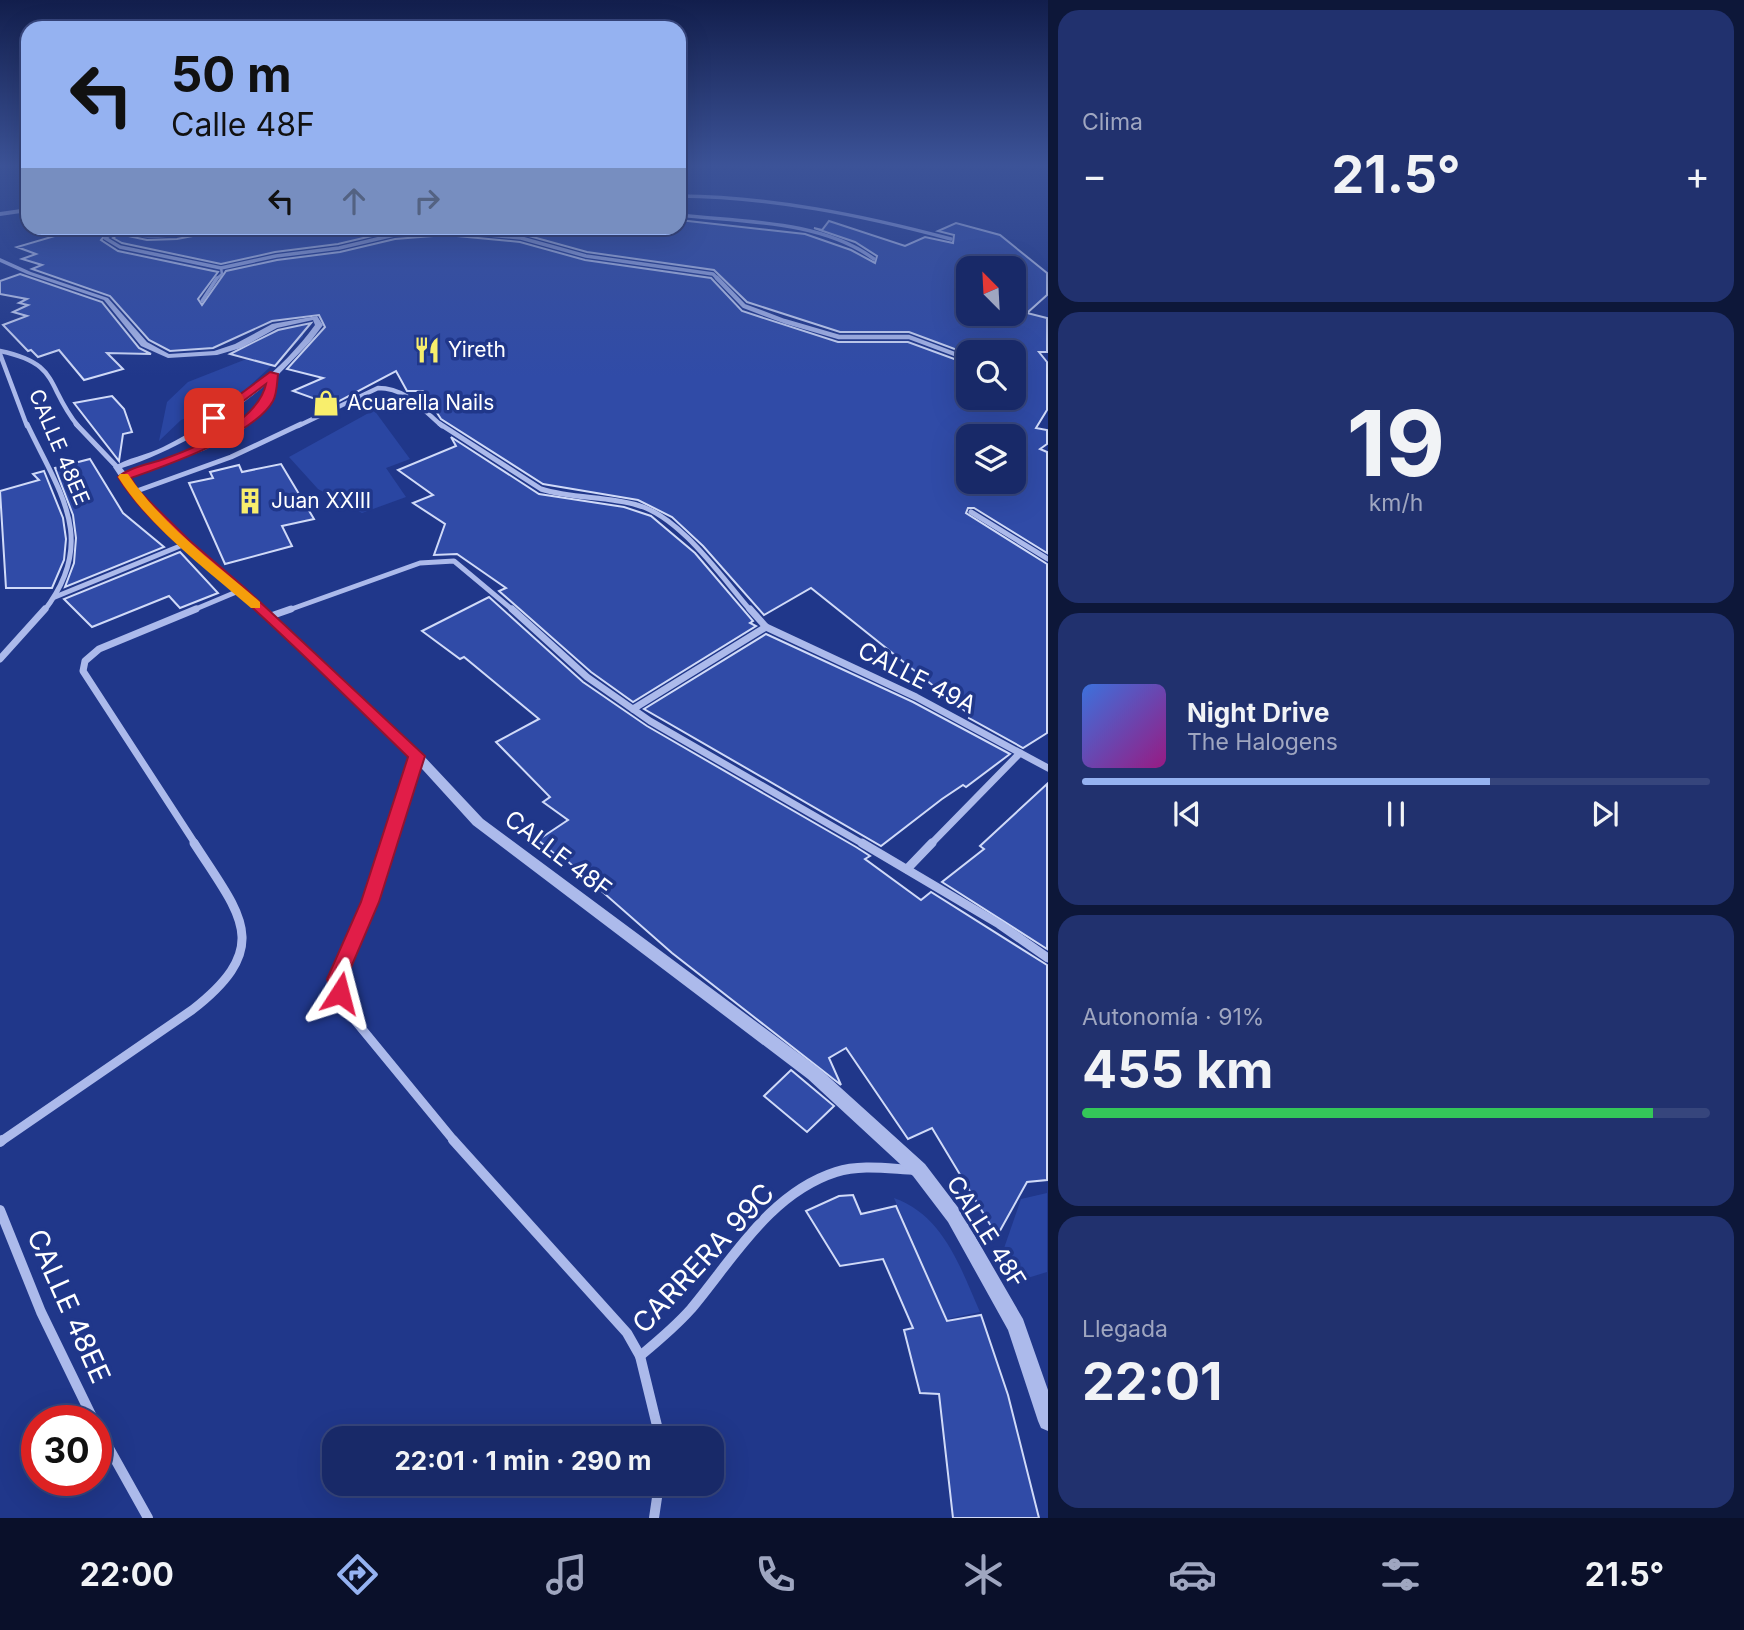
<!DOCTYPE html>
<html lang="es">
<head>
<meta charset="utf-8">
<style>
  body { margin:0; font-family:Inter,sans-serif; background:#21316e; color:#f1f3f6; height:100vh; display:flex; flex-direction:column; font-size:26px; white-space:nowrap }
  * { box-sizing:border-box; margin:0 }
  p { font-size:23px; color:#9fa6c0 }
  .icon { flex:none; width:38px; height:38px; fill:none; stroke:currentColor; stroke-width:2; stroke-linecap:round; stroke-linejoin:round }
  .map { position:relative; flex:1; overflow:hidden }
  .sheet { display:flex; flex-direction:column; gap:10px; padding:10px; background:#0d1739; width:696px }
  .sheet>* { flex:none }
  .banner { position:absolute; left:21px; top:21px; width:665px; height:214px; border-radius:21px; box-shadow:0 7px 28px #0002,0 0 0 2px #36457c; background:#95b2f1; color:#111; overflow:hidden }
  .needle { width:46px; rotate:336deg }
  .controls { position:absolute; left:956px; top:256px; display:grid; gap:14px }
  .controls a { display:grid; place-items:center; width:70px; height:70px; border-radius:14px; background:#182968; box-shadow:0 7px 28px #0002,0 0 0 2px #36457c; font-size:35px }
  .speed { position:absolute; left:21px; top:1405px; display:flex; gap:14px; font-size:35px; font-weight:700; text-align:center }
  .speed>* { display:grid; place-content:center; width:91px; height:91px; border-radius:50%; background:#182968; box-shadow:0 7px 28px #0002,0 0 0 2px #36457c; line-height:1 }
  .speed .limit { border:10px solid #d22; background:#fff; color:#111 }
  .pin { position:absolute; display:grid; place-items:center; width:60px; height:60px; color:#fff; margin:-30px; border-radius:14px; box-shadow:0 4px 10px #0006 }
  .me { position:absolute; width:77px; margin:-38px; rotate:9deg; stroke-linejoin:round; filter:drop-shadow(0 0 5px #0008) }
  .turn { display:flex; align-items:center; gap:24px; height:147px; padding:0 35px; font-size:32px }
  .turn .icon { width:91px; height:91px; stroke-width:2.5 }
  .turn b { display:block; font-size:49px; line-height:60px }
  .lanes { display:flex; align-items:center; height:66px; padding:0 35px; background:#0003; justify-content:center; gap:35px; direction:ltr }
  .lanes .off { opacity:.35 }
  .big { font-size:52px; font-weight:700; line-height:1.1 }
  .sheet .tile { flex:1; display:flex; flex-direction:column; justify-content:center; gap:10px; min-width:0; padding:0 24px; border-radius:21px; background:#21316e }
  .sheet .dial { align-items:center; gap:0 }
  .dial b { font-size:91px; line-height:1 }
  .song { display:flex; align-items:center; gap:21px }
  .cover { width:84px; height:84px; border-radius:10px; background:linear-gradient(135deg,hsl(220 70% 55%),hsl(310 70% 35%)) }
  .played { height:7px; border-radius:4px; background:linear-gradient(90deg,#95b2f1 65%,#36457c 65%) }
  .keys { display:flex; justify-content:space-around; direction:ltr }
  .heat { display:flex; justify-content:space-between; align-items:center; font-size:38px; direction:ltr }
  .charge { height:10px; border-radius:5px; background:linear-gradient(90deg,#34c759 91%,#36457c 0) }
  .trip { position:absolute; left:322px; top:1426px; width:402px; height:70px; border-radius:21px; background:#182968; box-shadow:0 7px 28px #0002,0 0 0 2px #36457c; font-weight:700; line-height:70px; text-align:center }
  .menu { display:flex; height:112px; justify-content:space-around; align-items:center; background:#0a102a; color:#9fa6c0 }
  .menu .icon { width:49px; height:49px }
  .menu .active { color:#95b2f1 }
  .menu b { font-size:32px; color:#f1f3f6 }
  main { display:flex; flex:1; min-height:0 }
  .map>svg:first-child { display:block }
</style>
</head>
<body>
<main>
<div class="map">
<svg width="1048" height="1518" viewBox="0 0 1048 1518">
  <rect width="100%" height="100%" fill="#20378a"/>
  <g fill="#2a46a2">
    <path d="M 303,332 L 303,337 L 232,402 L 181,420 L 159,441 L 167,402 L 188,382 L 262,353 Z"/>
    <path d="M 374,410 L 410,459 L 386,468 L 406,497 L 362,513 L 318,489 L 289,457 Z"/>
    <path d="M 1047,1193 L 1047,1272 L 1021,1280 L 1001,1257 L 1021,1199 Z"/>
    <path d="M 894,1198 C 944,1216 960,1267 980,1312 L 947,1319 Z"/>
  </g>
  <g fill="#304ba7" stroke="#d0daf8" stroke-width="2" fill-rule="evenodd">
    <path d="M 679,220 L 805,234 L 851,250 L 875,263 L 877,256 L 855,242 L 814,228 L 822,230 L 829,221 L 905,246 L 925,237 L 953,243 L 954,235 L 938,231 L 956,223 L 1000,235 L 1047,273 L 1047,295 L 1027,313 L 1047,318 L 1047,352 L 1039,352 L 1047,362 L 1047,410 L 1036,428 L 1047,430 L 1047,444 L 1040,449 L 1047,452 L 1047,553 L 974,508 L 968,508 L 966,513 L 1047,564 L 1047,733 L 1023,748 L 969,718 L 970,715 L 811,588 L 764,615 L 703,546 L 672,517 L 638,500 L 543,484 L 441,419 L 423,391 L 407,391 L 396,371 L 332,405 L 293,391 L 323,378 L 287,369 L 325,327 L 319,315 L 272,321 L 213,348 L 170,351 L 149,340 L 110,296 L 32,269 L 42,265 L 22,259 L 36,254 L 17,247 L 82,228 L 111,228 L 101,240 L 118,251 L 218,272 L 198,299 L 202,305 L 226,271 L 277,260 L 340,252 L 395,239 L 446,235 L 520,242 L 585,260 L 711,278 L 742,311 L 838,342 L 908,342 L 968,364 L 968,397 L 1013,397 L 1013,352 L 968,354 L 909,332 L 840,332 L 747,302 L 714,270 L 587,252 L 522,234 L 456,228 L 679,228 ZM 968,268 L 1013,268 L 1013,313 L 968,313 ZM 968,436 L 1013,436 L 1013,481 L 968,481 Z"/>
    <path d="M 215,228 L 434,228 L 393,231 L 338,244 L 275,252 L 221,264 L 122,243 L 113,238 L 119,234 L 147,240 L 177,239 L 203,234 Z"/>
    <path d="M 20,274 L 102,302 L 139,348 L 151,354 L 107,353 L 123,369 L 84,380 L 59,350 L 38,357 L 31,350 L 28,351 L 3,325 L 27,316 L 13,312 L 28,305 L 19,303 L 27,299 L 0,294 L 0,281 Z"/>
    <path d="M 311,323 L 275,366 L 230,354 L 278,330 Z"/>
    <path d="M 112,396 L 124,409 L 132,432 L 123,434 L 119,461 L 74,403 Z"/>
    <path d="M 451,437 L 539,494 L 624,507 L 651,516 L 695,553 L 753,621 L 750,623 L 756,626 L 633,702 L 591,672 L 499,591 L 506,588 L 457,554 L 434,555 L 445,524 L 413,503 L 433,495 L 398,470 L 456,446 Z"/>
    <path d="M 90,459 L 123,513 L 164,547 L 65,587 L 74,563 L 76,538 L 73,515 L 55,468 Z"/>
    <path d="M 281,464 L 314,519 L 282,526 L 292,546 L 225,564 L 189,483 L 213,478 L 210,472 L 239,465 L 242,472 Z"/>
    <path d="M 44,471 L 63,518 L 66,539 L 64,560 L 52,588 L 6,588 L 0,491 L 39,480 L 33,474 Z"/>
    <path d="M 180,552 L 218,593 L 180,608 L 169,596 L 92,627 L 64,599 Z"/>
    <path d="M 489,597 L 583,682 L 647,726 L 856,847 L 870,856 L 865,859 L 921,900 L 931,892 L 1047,965 L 1047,1180 L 1027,1182 L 997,1236 L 932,1128 L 908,1139 L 846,1048 L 829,1058 L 841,1085 L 672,953 L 564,858 L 562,860 L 538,840 L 568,820 L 543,802 L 550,797 L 496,742 L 539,719 L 464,657 L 460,659 L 422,631 Z"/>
    <path d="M 766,634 L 913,702 L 1010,754 L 966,787 L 963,785 L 942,799 L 881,846 L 644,709 Z"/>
    <path d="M 1047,784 L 1047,949 L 942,882 L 984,849 L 980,846 Z"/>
    <path d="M 791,1070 L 834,1106 L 807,1132 L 764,1096 Z"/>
    <path d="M 853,1195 L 861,1214 L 896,1206 L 947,1321 L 981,1315 L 1008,1395 L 1039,1518 L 953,1518 L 939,1394 L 920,1393 L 904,1330 L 913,1328 L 883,1259 L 840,1266 L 806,1211 L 839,1196 Z"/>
  </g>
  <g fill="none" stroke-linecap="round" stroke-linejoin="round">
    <path stroke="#acbaeb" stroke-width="2.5" d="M 215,280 L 222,274 L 221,268"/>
    <path stroke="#acbaeb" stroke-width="3.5" d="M 202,301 L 217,278"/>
    <g stroke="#acbaeb" stroke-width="3.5">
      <path d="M 679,196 C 772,197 861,215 951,239"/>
      <path d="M 679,215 C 742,222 821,220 874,259"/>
      <path d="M 117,230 L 105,238 L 120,247 L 221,268 L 276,256 L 339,248 L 394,235 L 446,231 L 521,238 L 586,256 L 713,274 L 719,280"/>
    </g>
    <g stroke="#acbaeb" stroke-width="4.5">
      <path d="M 717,278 L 744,306 L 784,321 L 839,337 L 909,337 L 968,359"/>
      <path d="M 0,351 C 61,364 45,385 78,426"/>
      <path d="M 0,354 L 27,426"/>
      <path d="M 298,426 L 378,388 C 406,388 422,409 442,426"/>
    </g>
    <g stroke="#acbaeb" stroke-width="5">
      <path d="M 27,424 C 59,492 99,540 44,611"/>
      <path d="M 76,424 L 117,467"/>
      <path d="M 440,424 L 541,489 C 572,499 606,496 637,505 C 680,516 722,578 751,611"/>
      <path d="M 134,492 L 231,457 L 301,424"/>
      <path d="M 971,512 L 1048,559"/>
      <path d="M 55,597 L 185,544"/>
      <path d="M 191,611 L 241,590"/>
      <path d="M 286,611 L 420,563 L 454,561 L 514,611"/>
    </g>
    <g stroke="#acbaeb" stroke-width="7">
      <path d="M 512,609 L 587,677 L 650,721 L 865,845"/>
      <path d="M 750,609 L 766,627 L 916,697 L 1048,768"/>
      <path d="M 268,617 L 291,609"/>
      <path d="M 0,659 L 45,609"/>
      <path d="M 633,709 L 766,627"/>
      <path d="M 196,845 L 83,671 L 85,661 L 99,649 L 196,609"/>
      <path d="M 388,845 L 417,756"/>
      <path d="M 930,845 L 1020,753"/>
    </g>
    <g stroke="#acbaeb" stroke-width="9">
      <path d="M 389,843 L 370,902 L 336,979 L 344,1007 L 455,1142"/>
      <path d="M 862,843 L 999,924 L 1048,958"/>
      <path d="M 907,869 L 932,843"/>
      <path d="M 0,1142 L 192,1010 C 274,946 241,916 194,843"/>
    </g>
    <g stroke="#acbaeb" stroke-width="10">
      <path d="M 453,1140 L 627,1333 L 640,1356 L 660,1438"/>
      <path d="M 0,1142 L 2,1140"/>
      <path d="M 0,1210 L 41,1312 L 94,1421"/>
      <path d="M 640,1356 C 658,1341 675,1327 691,1309 C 733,1259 770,1193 836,1172 C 861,1164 890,1169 916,1170"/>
      <path d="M 96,1425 L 148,1518"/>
      <path d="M 654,1518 L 659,1484"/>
    </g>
    <g fill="#acbaeb" fill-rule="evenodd">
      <path d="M 28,208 L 28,212 L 0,216 L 0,212 Z"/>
      <path d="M 113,228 C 122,227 133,234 145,234 C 167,235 190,226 212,228 C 190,237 133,244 113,228 Z"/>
      <path d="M 0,258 L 31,272 L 108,298 L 147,342 L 169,354 L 214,351 L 235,344 L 272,324 L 317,316 L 323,325 L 310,342 L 277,376 L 275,391 L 271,401 L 259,416 L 244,429 L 205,450 L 129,478 L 137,490 L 188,542 L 245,588 L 421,753 L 483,819 L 820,1069 L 925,1164 L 960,1210 L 1023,1319 L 1048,1390 L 1048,1431 L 1041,1428 L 1038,1421 L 1008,1330 L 948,1222 L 913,1176 L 808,1079 L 473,825 L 413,759 L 237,592 L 182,546 L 131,494 L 113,467 C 127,458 147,455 163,447 C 218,420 280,374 315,325 L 313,320 L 277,328 L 241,348 L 217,355 L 168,358 L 141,346 L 104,300 L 27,274 L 0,262 ZM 268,383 C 261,434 168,459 126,473 L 122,468 C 180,449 222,421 268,383 Z"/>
    </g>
  </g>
  <linearGradient id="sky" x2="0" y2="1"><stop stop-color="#121e4c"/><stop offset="0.44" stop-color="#3c5398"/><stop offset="1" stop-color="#3c5398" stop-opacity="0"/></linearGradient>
  <rect width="1048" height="376" fill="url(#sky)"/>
  <path fill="#e11d48" stroke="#92132f" stroke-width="2" d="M 270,372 L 278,374 C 277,383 277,394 273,401 C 254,435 167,465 131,478 L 138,490 L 190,541 L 245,588 L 425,756 L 379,902 L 346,979 L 350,993 L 347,999 L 340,1001 L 333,999 L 327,979 L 361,902 L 408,757 C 351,702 295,645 235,592 C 194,557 147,523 118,477 C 130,467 150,464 164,459 C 198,447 258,421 266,384 L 217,421 L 208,418 Z"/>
  <path fill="#f59e0b" d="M 120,474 L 128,474 C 162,525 215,563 260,602 L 260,608 L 251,608 C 205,568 150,528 118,477 Z"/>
  <defs>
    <g id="restaurant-bare" transform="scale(2.1)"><path d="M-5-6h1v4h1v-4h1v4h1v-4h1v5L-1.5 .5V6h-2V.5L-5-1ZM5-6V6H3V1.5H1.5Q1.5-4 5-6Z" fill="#f8ee6c" stroke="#20378a" stroke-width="2.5" paint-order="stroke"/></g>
    <g id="shop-bare" transform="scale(2.1)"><path d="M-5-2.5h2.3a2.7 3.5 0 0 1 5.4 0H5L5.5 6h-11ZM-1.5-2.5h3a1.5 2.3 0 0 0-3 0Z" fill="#f8ee6c" stroke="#20378a" stroke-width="2.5" paint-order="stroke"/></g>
    <g id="building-bare" transform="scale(2.1)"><path d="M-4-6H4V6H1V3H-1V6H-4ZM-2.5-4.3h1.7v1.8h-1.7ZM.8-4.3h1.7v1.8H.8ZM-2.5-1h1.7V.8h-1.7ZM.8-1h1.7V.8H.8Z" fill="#f8ee6c" stroke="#20378a" stroke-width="2.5" paint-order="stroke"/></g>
  </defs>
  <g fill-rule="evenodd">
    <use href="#restaurant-bare" x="427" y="350"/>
    <use href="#shop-bare" x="326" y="403"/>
    <use href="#building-bare" x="250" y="501"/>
  </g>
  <g text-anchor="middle" stroke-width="7" stroke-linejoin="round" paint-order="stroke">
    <g font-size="21" fill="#fff" stroke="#20378a" text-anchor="start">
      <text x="448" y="357">Yireth</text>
      <text x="347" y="410">Acuarella Nails</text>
      <text x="271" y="508">Juan XXIII</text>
    </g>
    <g font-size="21" fill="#fff" stroke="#20378a">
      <text transform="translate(59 447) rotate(67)" y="7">CALLE 48EE</text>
    </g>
    <g font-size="24" fill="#fff" stroke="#20378a">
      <text transform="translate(917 678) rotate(27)" y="8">CALLE 49A</text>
      <text transform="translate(558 854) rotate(37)" y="8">CALLE 48F</text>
      <text transform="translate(986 1232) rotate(58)" y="8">CALLE 48F</text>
    </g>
    <g font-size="28" fill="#fff" stroke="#20378a">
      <text transform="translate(703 1258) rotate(-47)" y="10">CARRERA 99C</text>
      <text transform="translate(69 1306) rotate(66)" y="10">CALLE 48EE</text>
    </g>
  </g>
</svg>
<div class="controls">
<a><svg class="needle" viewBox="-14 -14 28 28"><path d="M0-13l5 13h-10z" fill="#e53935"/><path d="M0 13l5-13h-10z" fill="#9fa6c0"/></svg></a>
<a><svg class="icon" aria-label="search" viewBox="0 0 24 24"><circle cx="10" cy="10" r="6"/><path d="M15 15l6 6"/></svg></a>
<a><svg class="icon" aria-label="layers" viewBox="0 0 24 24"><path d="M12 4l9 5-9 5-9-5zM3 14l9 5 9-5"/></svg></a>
</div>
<div class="speed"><div class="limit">30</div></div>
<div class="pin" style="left:214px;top:418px;background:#d93025"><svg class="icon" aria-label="arrive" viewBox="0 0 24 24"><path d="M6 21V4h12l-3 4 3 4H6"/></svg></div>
<svg class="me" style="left:340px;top:993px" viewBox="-20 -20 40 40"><path d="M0-17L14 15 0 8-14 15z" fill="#e11d48" stroke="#fff" stroke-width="4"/></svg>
<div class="trip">22:01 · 1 min · 290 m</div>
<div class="banner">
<div class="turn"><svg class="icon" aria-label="left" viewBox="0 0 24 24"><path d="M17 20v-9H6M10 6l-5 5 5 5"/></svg><div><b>50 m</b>Calle 48F</div></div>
<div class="lanes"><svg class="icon" aria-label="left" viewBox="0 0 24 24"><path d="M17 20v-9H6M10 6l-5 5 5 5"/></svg><svg class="icon off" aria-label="ahead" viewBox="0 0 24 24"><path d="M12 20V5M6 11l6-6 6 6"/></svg><svg class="icon off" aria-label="right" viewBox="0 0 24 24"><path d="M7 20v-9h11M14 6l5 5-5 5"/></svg></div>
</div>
</div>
<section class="sheet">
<div class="tile"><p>Clima</p>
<div class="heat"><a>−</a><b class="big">21.5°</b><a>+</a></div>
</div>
<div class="tile dial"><b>19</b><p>km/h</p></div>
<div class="tile">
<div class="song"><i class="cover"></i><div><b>Night Drive</b><p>The Halogens</p></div></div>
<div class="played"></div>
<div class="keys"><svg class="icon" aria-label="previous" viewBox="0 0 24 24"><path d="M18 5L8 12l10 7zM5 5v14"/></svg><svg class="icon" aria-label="pause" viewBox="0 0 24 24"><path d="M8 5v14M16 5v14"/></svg><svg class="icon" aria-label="next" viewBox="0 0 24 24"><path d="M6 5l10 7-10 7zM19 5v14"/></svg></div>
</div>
<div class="tile"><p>Autonomía · 91%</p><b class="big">455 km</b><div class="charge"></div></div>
<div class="tile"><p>Llegada</p><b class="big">22:01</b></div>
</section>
</main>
<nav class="menu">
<b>22:00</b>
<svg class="icon active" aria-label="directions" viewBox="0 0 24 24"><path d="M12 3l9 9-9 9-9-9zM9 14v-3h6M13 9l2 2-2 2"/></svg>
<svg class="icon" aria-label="music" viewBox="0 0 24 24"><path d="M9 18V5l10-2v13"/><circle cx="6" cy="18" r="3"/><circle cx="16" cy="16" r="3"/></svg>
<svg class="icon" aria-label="phone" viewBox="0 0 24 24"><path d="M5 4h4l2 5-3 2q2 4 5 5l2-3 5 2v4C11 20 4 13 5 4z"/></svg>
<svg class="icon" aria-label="climate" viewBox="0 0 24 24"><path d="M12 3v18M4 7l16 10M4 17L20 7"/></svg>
<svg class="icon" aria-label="car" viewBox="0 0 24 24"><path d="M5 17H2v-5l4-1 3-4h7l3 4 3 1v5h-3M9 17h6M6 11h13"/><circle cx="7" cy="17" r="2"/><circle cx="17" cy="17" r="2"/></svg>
<svg class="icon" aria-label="filters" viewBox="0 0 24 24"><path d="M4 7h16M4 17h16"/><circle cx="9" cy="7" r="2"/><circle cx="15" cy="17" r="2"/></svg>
<b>21.5°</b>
</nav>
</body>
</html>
